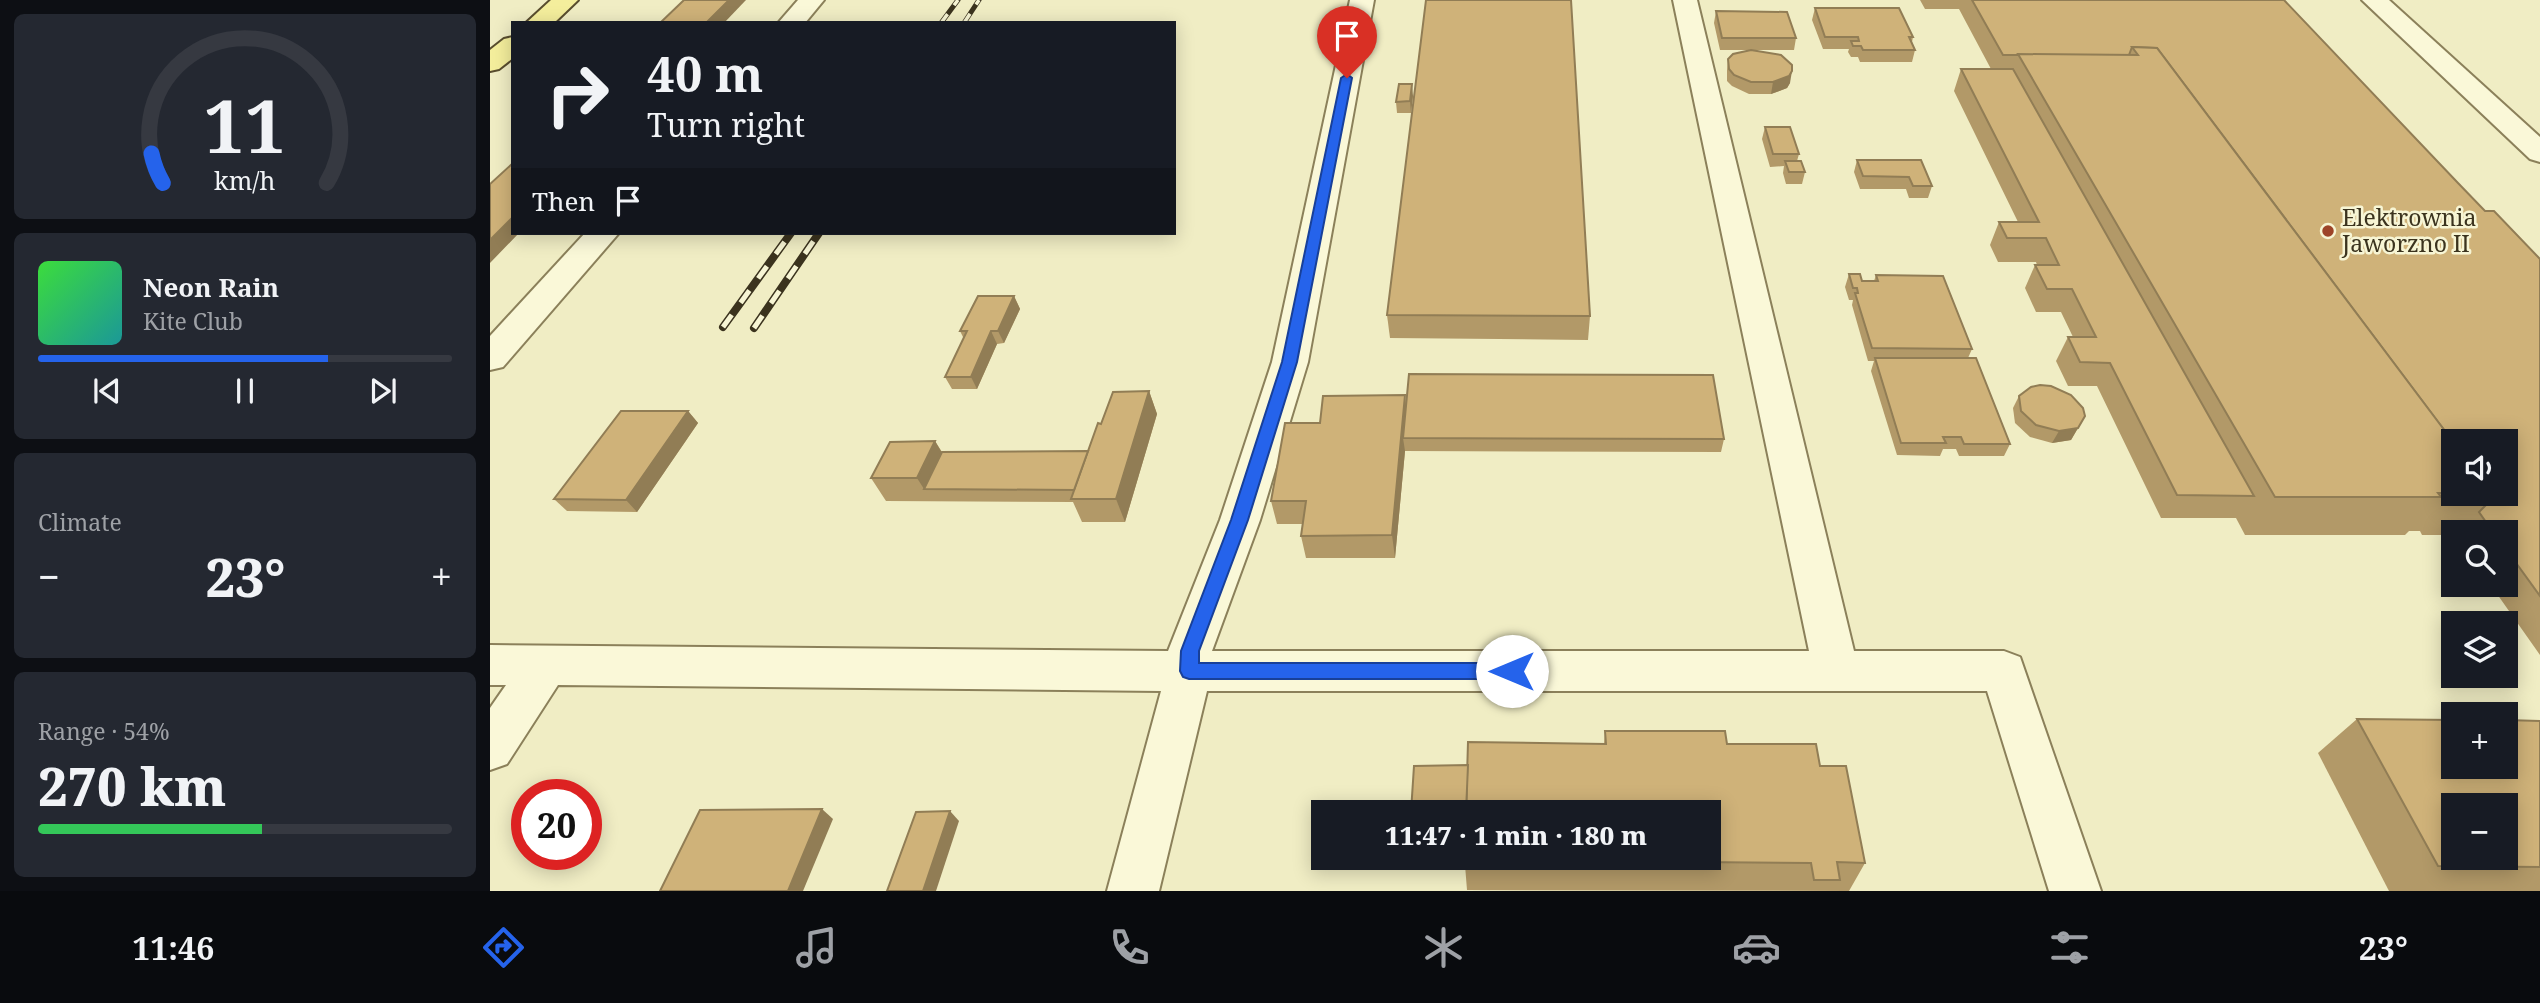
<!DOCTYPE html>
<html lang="en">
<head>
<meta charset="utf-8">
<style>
  body { margin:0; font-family:"Noto Serif",serif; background:#242831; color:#f1f3f6; height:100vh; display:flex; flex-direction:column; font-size:26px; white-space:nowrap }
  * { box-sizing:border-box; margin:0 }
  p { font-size:23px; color:#9ea1a6 }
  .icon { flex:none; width:38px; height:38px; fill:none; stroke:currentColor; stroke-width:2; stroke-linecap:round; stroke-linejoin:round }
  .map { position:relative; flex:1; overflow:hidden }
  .side { display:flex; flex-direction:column; gap:14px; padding:14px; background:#0d0f14; width:490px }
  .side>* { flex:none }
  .top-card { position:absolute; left:21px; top:21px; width:665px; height:214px; border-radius:0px; box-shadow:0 4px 18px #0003; background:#171b24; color:#f1f3f6; overflow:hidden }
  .fabs { position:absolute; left:1951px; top:429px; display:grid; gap:14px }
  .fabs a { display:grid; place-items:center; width:77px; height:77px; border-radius:0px; background:#171b24; box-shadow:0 4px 18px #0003; font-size:35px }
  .speed { position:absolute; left:21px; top:779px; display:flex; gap:14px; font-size:35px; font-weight:700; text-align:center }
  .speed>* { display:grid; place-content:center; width:91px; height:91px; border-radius:50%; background:#171b24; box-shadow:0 4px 18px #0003; line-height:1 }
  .speed .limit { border:10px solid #d22; background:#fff; color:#111 }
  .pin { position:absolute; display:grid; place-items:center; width:60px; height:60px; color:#fff; margin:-72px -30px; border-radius:50% 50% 50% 0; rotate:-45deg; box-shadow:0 0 7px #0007 }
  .pin .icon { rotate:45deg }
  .me { position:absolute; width:77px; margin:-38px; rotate:270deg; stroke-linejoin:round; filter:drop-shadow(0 0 5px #0008) }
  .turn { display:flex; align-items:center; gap:24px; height:147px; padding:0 21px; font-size:32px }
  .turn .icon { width:91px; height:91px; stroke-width:2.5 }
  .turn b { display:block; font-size:49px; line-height:60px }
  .then { display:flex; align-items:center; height:66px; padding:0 21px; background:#0003; gap:14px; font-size:26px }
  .big { font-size:52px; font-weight:800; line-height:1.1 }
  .side .card { flex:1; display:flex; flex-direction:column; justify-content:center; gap:10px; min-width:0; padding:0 24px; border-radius:10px; background:#242831 }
  .side .dial { align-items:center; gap:0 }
  .dial svg { height:182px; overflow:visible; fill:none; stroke:#363941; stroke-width:7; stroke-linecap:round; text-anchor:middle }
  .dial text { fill:#f1f3f6; stroke:none }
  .song { display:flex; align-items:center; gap:21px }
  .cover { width:84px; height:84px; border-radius:10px; background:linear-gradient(135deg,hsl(120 70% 55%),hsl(180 70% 35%)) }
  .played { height:7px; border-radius:4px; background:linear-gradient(90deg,#2563eb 70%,#363941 70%) }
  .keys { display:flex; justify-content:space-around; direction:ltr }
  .heat { display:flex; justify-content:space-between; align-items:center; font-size:38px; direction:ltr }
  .charge { height:10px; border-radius:5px; background:linear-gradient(90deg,#34c759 54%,#363941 0) }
  .trip { position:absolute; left:821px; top:800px; width:410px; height:70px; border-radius:0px; background:#171b24; box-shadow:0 4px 18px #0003; font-weight:800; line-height:70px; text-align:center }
  .tabs { display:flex; height:112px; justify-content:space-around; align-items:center; background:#090b0e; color:#9ea1a6 }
  .tabs .icon { width:49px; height:49px }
  .tabs .selected { color:#2563eb }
  .tabs b { font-size:32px; color:#f1f3f6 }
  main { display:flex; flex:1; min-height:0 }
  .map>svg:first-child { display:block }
</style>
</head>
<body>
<main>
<section class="side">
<div class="card dial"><svg viewBox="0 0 100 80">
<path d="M14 69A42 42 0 1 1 86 69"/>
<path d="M14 69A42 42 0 0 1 9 56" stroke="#2563eb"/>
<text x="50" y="56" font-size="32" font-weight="700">11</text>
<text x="50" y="72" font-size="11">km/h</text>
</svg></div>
<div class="card">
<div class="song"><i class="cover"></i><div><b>Neon Rain</b><p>Kite Club</p></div></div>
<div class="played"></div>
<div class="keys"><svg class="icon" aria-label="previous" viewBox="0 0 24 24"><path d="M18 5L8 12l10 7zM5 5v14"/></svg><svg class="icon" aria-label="pause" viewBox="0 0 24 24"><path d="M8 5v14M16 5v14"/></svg><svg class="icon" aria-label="next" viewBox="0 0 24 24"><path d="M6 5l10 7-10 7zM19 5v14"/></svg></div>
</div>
<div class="card"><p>Climate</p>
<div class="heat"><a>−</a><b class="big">23°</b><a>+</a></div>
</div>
<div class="card"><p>Range · 54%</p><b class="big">270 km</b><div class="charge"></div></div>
</section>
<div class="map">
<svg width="2050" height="891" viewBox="0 0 2050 891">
  <rect width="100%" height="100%" fill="#f0edc4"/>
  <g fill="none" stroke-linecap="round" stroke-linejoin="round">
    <g stroke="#8b805a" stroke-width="4">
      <g id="minor">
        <path d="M 308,0 L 334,0 L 315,23 L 288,23 Z"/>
        <path d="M 860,0 L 884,0 L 818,362 L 770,520 L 722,651 L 1319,651 L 1183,0 L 1207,0 L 1364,651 L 1514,651 L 1530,657 L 1611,891 L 1559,891 L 1497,691 L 717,691 L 669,891 L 617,891 L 671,691 L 68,685 L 17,764 L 0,770 L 0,708 L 16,685 L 0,685 L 0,645 L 678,651 L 730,520 L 782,362 Z"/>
        <path d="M 1872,0 L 1899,0 L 2050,137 L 2050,162 L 2040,159 Z"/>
        <path d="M 95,233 L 129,233 L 13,367 L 0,370 L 0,336 Z"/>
      </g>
    </g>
    <g stroke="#594d2e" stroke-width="4">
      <g id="major">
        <path d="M 61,0 L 88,0 L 64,23 L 36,23 Z"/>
        <path d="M 23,37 L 23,58 L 9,69 L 0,71 L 0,50 L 14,39 Z"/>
      </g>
    </g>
    <use href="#minor" fill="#faf8d8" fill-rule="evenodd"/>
    <use href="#major" fill="#f4ee9c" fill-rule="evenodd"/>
    <g stroke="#3b331e" stroke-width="5">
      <g id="rail-far1">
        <path d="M 451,23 L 468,0"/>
        <path d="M 474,23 L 489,0"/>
      </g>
    </g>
    <g stroke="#3b331e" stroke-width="8">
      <g id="rail">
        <path d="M 233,327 L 301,233"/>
        <path d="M 264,328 L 329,233"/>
      </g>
    </g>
    <use href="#rail-far1" stroke="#f7f5d4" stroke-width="3.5" stroke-dasharray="11" stroke-linecap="butt"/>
    <use href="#rail" stroke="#f7f5d4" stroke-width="5" stroke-dasharray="15" stroke-linecap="butt"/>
  </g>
  <g fill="#b29968">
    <path d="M 1430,0 L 1794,0 L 1968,183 L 1995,211 L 2050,259 L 2050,655 L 2000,584 L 2016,584 L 2016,532 L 1964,532 L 1964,535 L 1932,535 L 1930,531 L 1919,531 L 1915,535 L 1755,535 L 1746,518 L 1671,518 L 1607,386 L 1578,386 L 1566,361 L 1578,337 L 1583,337 L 1571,312 L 1546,312 L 1535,288 L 1545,265 L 1547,265 L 1546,262 L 1508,262 L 1500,245 L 1509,222 L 1528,222 L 1464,91 L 1471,69 L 1501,69 L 1469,9 L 1435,9 Z"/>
    <path d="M 1325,8 L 1423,37 L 1422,42 L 1425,50 L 1422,62 L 1370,62 L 1368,57 L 1361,57 L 1358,52 L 1359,49 L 1333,49 L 1322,20 Z"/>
    <path d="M 1226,11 L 1306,38 L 1304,50 L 1261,50 L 1300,83 L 1297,88 L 1281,94 L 1259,94 L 1242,86 L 1237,81 L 1237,70 L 1238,59 L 1260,50 L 1230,50 L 1224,23 Z"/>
    <path d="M 923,96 L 921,113 L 907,113 L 906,102 Z"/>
    <path d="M 1275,127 L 1309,154 L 1307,161 L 1315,172 L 1312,184 L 1296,184 L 1293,173 L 1294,166 L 1280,167 L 1272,139 Z"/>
    <path d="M 1367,160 L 1431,160 L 1442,186 L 1438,198 L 1419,198 L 1416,189 L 1370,189 L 1364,172 Z"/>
    <path d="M 1359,274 L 1372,281 L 1384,281 L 1386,275 L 1482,349 L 1478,358 L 1520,444 L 1514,456 L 1469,456 L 1466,449 L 1453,449 L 1450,456 L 1407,455 L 1381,371 L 1384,361 L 1378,361 L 1362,305 L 1363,300 L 1359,300 L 1355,287 Z"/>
    <path d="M 524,296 L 530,309 L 514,343 L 507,344 L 487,389 L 462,389 L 455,377 L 474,339 L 470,331 Z"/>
    <path d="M 897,315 L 1100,316 L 1098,340 L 900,338 Z"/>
    <path d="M 659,391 L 667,414 L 635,522 L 592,522 L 583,502 L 396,501 L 381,478 L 445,441 L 452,452 L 598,451 L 611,424 Z"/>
    <path d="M 915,395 L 916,406 L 1234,439 L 1231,452 L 915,451 L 905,558 L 816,558 L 811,536 L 813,524 L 787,524 L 781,501 Z"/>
    <path d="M 1529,396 L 1588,428 L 1581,440 L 1562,443 L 1540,437 L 1525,423 L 1523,408 Z"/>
    <path d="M 198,411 L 208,423 L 147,512 L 77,511 L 64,499 Z"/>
    <path d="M 1867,719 L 2050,721 L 2050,891 L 1899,891 L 1828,753 Z"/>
    <path d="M 1115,731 L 1237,744 L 1330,766 L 1375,863 L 1359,891 L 977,890 L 975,865 L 920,864 L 918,858 L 1218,858 L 978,765 L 1114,744 Z"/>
  </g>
  <g fill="#917d55">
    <path d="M 239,0 L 256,0 L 234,23 L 216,23 Z"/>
    <path d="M 1302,71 L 1300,83 L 1297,88 L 1281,94 L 1283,82 Z"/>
    <path d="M 922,84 L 923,96 L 921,113 L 920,101 Z"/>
    <path d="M 23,217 L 23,233 L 29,233 L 0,263 L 0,240 Z"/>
    <path d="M 524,296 L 530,309 L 514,343 L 508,331 Z"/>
    <path d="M 501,331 L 507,344 L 487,389 L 481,377 Z"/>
    <path d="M 659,391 L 667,414 L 635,522 L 626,499 Z"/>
    <path d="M 915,395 L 917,419 L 913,438 L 915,451 L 905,558 L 902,535 Z"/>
    <path d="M 198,411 L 208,423 L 147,512 L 136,500 Z"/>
    <path d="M 1595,416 L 1581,440 L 1562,443 L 1569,431 Z"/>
    <path d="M 445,441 L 459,465 L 434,489 L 427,478 Z"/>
    <path d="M 332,809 L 343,819 L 313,891 L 298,891 Z"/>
    <path d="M 460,811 L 469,821 L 446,891 L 433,891 Z"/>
  </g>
  <g fill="#cfb279" stroke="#917d55" stroke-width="2" fill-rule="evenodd">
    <path d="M 194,0 L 239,0 L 216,23 L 170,23 Z"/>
    <path d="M 936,0 L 1081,0 L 1100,316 L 897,315 Z"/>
    <path d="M 1482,0 L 1794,0 L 1968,183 L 1995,211 L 2004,211 L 2050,259 L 2050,596 L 2016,549 L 2016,532 L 2003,532 L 1989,512 L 2004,497 L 2001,494 L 2016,494 L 2016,441 L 1964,441 L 1964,443 L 1667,48 L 1642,47 L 1639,55 L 1513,55 Z"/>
    <path d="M 1325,8 L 1409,8 L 1423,37 L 1419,37 L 1425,50 L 1373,50 L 1371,46 L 1363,46 L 1361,41 L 1369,41 L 1368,37 L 1335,37 Z"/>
    <path d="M 1226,11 L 1297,12 L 1306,38 L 1232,38 Z"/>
    <path d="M 1642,47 L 1667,48 L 1964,443 L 1964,493 L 1948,493 L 1951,497 L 1785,497 L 1528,54 L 1648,55 Z"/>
    <path d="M 1261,50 L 1291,55 L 1302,65 L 1302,71 L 1299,76 L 1283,82 L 1261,82 L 1244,75 L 1239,69 L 1238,59 L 1243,54 Z"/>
    <path d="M 1471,69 L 1523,69 L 1764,496 L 1687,495 L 1620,363 L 1590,362 L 1578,337 L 1606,337 L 1582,289 L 1557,289 L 1545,265 L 1569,265 L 1556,238 L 1517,238 L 1509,222 L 1549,222 Z"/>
    <path d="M 909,84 L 922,84 L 920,101 L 906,102 Z"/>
    <path d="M 1275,127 L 1300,127 L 1309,154 L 1283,154 Z"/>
    <path d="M 1367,160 L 1431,160 L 1442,186 L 1423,186 L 1419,177 L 1373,176 Z"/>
    <path d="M 1295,161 L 1311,161 L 1315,172 L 1299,172 Z"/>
    <path d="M 23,163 L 23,217 L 0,240 L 0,184 Z"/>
    <path d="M 1359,274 L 1370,274 L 1372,281 L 1388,281 L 1386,275 L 1453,276 L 1482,349 L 1382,348 L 1365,293 L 1368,293 L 1367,288 L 1363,288 Z"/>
    <path d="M 488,296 L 524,296 L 508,331 L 501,331 L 481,377 L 455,377 L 477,331 L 470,331 Z"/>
    <path d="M 1385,358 L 1486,358 L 1520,444 L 1474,444 L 1471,437 L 1453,437 L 1456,443 L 1411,443 Z"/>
    <path d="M 919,374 L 1223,375 L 1234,439 L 913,438 Z"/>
    <path d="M 1550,385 L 1561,386 L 1581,395 L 1593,408 L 1595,416 L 1588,428 L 1569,431 L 1546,425 L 1531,411 L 1529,396 L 1541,387 Z"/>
    <path d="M 659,391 L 626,499 L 581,499 L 608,423 L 611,424 L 623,392 Z"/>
    <path d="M 915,395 L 902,535 L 811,536 L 816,501 L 781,501 L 795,423 L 830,423 L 833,396 Z"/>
    <path d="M 131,411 L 198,411 L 136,500 L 64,499 Z"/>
    <path d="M 445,441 L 427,478 L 381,478 L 400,442 Z"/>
    <path d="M 598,451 L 584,490 L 434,489 L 452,452 Z"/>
    <path d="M 1967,494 L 2001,494 L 2004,497 L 1970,497 Z"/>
    <path d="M 1867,719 L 1964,720 L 1964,766 L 2016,766 L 2016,720 L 2050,721 L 2050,867 L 1948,866 ZM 1964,805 L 2016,805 L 2016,858 L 1964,858 Z"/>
    <path d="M 1115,731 L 1235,731 L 1237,744 L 1326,744 L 1330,766 L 1356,766 L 1375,863 L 1347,862 L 1350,880 L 1324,880 L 1321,863 L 974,860 L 974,858 L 1218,858 L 1218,812 L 976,812 L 978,742 L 1116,744 Z"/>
    <path d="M 978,765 L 976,812 L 921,812 L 924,766 Z"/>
    <path d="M 332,809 L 298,891 L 170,891 L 210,810 Z"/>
    <path d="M 460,811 L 433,891 L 397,891 L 426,812 Z"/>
  </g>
  <path fill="#2563eb" stroke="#184099" stroke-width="2" d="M 857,74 L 862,78 L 807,362 L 758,520 L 709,651 L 709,663 L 1022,663 L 1029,665 L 1032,671 L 1029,677 L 1022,679 L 699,679 L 693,677 L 690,671 L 691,651 L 741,520 L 792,362 L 851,78 Z"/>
  <circle fill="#9d4428" stroke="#f7f5d4" stroke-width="2.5" cx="1838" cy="231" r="7"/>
  <g text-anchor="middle" stroke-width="5" stroke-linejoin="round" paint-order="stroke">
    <g font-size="23" fill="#3b331e" stroke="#f7f5d4" text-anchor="start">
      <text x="1852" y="226">Elektrownia<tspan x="1852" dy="26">Jaworzno II</tspan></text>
    </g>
  </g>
</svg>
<div class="fabs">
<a><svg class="icon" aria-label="sound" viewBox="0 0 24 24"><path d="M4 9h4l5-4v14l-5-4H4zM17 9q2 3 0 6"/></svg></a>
<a><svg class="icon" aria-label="search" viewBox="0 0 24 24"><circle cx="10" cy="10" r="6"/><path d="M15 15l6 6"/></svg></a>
<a><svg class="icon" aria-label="layers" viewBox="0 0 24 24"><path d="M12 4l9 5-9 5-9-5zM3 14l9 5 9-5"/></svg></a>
<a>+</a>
<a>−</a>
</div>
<div class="speed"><div class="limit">20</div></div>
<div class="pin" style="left:857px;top:78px;background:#d93025"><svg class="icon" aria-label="arrive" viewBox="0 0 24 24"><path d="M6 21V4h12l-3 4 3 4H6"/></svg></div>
<svg class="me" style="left:1022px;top:671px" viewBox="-20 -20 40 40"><circle r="19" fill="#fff"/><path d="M0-13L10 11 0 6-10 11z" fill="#2563eb"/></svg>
<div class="trip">11:47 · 1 min · 180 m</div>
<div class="top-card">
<div class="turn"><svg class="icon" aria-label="right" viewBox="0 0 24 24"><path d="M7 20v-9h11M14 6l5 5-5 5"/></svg><div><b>40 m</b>Turn right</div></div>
<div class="then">Then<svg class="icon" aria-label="arrive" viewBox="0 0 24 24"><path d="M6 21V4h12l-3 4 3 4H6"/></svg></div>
</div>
</div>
</main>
<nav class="tabs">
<b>11:46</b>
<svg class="icon selected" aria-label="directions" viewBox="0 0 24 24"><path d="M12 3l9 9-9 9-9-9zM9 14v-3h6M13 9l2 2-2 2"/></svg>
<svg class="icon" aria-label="music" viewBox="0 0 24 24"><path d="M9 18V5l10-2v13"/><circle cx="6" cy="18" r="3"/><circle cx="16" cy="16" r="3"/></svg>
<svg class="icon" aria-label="phone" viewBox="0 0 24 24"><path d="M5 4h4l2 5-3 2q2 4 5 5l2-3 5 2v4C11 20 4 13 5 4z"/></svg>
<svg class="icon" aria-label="climate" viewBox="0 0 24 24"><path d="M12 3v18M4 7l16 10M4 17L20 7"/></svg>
<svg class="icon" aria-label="car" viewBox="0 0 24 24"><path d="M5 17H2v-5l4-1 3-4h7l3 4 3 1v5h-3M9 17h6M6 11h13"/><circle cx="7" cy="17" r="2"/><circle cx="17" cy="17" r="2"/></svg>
<svg class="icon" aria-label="filters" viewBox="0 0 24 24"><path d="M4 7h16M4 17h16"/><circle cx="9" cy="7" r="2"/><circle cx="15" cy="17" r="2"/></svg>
<b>23°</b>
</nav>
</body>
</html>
